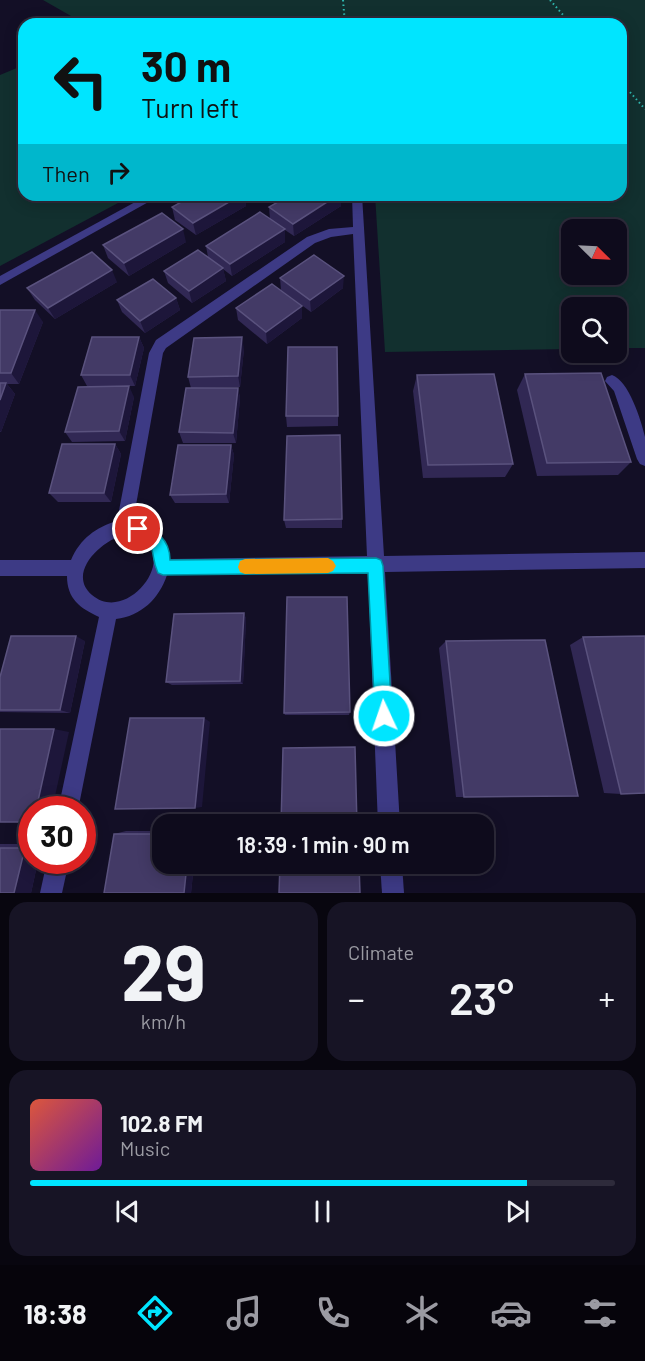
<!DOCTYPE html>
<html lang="en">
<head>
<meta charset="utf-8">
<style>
  body { margin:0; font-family:Barlow,sans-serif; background:#171425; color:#f1f3f6; height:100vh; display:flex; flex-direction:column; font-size:22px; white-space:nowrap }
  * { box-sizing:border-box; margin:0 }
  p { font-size:20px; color:#9b9ba3 }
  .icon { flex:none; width:33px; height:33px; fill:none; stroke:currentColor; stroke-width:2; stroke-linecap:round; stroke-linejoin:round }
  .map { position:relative; height:893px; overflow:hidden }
  .drawer { display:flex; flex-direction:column; gap:9px; padding:9px; background:#08060f; flex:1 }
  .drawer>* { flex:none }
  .hud { position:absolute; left:18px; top:18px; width:609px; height:183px; border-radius:18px; box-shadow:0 3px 15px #0003,0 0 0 2px #2e2b3b; background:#00e5ff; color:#111; overflow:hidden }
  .needle { width:39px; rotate:114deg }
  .tools { position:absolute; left:561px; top:219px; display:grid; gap:12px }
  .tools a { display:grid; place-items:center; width:66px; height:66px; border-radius:12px; background:#0e0b1c; box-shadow:0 3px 15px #0003,0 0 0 2px #2e2b3b; font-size:30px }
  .speed { position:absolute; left:18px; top:796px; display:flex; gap:12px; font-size:30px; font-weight:700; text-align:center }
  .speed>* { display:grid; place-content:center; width:78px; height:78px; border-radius:50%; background:#0e0b1c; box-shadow:0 3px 15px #0003,0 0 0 2px #2e2b3b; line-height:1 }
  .speed .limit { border:9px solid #d22; background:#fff; color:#111 }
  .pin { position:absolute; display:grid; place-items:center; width:51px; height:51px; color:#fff; margin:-26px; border:3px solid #fff; border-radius:50%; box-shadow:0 2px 6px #0007 }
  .me { position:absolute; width:66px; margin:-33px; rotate:357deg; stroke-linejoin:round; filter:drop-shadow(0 0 4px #0008) }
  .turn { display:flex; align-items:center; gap:21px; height:126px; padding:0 24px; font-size:27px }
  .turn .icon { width:78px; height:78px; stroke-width:2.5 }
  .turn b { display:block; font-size:42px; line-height:51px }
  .then { display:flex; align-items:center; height:57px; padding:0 24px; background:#0003; gap:12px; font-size:22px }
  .big { font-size:45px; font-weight:600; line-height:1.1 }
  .drawer .tile { flex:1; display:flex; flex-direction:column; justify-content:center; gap:9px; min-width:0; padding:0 21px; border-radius:18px; background:#171425 }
  .drawer .dial { align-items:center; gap:0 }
  .dial b { font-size:78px; line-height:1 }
  .song { display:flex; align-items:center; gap:18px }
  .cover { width:72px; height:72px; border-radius:9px; background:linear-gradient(135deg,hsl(10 70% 55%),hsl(280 70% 35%)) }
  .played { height:6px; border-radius:3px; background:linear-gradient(90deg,#00e5ff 85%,#2e2b3b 85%) }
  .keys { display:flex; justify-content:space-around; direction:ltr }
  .heat { display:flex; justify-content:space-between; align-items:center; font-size:33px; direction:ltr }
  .drawer .tiles { flex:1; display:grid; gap:9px; grid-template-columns:1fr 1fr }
  .tile:last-child { grid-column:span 2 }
  .trip { position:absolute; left:152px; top:814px; width:342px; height:60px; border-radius:18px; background:#0e0b1c; box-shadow:0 3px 15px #0003,0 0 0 2px #2e2b3b; font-weight:600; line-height:60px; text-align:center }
  .tabs { display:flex; height:96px; justify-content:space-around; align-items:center; background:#06040b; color:#9b9ba3 }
  .tabs .icon { width:42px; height:42px }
  .tabs .active { color:#00e5ff }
  .tabs b { font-size:27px; color:#f1f3f6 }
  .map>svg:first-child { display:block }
</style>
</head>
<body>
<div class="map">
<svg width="645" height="893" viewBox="0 0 645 893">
  <rect width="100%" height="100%" fill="#130f26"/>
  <g fill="#12302f" fill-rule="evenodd">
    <path d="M 43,0 L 645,0 L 645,348 L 617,348 L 616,308 L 572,308 L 571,349 L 385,352 L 375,195 L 621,195 L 621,24 L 85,24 ZM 572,230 L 616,230 L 616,274 L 572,274 Z"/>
    <path d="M 24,65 L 24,195 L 133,195 L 0,266 L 0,75 Z"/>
  </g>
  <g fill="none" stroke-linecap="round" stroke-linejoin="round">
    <g stroke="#2fb8b0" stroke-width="2" stroke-dasharray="1.5 3" stroke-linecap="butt">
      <path d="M 343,0 L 345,24"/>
      <path d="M 550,0 L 571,24"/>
      <path d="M 621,82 L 645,109"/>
    </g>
    <g fill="#3d3a85" fill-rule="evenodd">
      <path d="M 148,195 L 161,195 L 0,285 L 0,276 Z"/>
      <path d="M 352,195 L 362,195 L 384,556 L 645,552 L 645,568 L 385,572 L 400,825 L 378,825 L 368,572 L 167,575 C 159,599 141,616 116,619 L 78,810 L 58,810 L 99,617 C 80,608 67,599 67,576 L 0,576 L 0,560 L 71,560 C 80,539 96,527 117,521 L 149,353 L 156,340 L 307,237 L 329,229 L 353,227 ZM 353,234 L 367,556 L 170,559 C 167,536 153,528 133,522 L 163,353 L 166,348 L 315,243 L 331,237 ZM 124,535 C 129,536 137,537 142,540 C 177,560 126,624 92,595 C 66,573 102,540 124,535 Z"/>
      <path d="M 612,375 C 629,381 641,420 645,437 C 645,446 645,456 645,466 L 640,464 L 637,459 L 614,391 L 605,381 L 607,377 Z"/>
      <path d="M 47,861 L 69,861 L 62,893 L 40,893 Z"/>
      <path d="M 380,864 L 402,864 L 404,893 L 382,893 Z"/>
    </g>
  </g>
  <g fill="#312854">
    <path d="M 194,195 L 245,195 L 246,206 L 196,235 L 175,220 L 172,207 Z"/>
    <path d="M 249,195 L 265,195 L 256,200 Z"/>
    <path d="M 341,206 L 294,236 L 285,230 L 285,242 L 232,276 L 223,269 L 226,281 L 192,303 L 168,283 L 164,271 L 208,257 L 206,246 L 270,220 L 269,207 Z"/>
    <path d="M 186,242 L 129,276 L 108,258 L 103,245 Z"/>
    <path d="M 280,278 L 343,288 L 311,312 L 281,290 Z"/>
    <path d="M 117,282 L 55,319 L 35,300 L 27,288 Z"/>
    <path d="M 176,298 L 180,310 L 145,333 L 122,312 L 117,300 Z"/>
    <path d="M 236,308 L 302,318 L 267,344 L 238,320 Z"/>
    <path d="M 0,310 L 43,322 L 19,384 L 7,384 L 15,394 L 1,432 L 0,432 Z"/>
    <path d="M 139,337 L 144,348 L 135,386 L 87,386 L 81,375 Z"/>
    <path d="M 244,349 L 240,387 L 197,388 L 238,388 L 240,398 L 236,443 L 183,443 L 179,432 L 191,388 L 188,377 Z"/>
    <path d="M 525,374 L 631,462 L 618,475 L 537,476 L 517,390 Z"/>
    <path d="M 417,375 L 513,464 L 505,477 L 423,478 L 413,391 Z"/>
    <path d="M 134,397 L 125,441 L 72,442 L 65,432 Z"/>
    <path d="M 286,416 L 338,416 L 338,426 L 287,427 Z"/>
    <path d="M 115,444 L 121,454 L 111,502 L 58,502 L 49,493 Z"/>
    <path d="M 231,445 L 234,455 L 229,503 L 175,503 L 170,495 Z"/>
    <path d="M 342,519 L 342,528 L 286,528 L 284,520 Z"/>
    <path d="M 244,613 L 246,619 L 243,684 L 172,685 L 166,682 Z"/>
    <path d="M 583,637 L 621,794 L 604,793 L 570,645 Z"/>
    <path d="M 85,641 L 70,713 L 0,712 L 0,677 Z"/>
    <path d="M 446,641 L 464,797 L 456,797 L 439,648 Z"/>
    <path d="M 350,712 L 349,715 L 285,715 L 284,713 Z"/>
    <path d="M 126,831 L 162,831 L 162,864 L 194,864 L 191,893 L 114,834 Z"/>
    <path d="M 0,844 L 32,844 L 32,861 L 38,861 L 31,893 L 0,893 Z"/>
  </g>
  <g fill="#1d163a">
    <path d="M 241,195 L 245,195 L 246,206 L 196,235 L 193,223 Z"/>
    <path d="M 256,195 L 265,195 L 256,200 Z"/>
    <path d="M 338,195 L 341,195 L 341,206 L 294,236 L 293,224 Z"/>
    <path d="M 183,229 L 186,242 L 129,276 L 124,263 Z"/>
    <path d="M 285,229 L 285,242 L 232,276 L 230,264 Z"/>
    <path d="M 223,268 L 226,281 L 192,303 L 189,291 Z"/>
    <path d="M 112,270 L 117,282 L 55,319 L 48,308 Z"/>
    <path d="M 344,276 L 343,288 L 311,312 L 310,300 Z"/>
    <path d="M 176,298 L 180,310 L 145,333 L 140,321 Z"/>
    <path d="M 302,306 L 302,318 L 267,344 L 266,332 Z"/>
    <path d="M 35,310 L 43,322 L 19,384 L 11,373 Z"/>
    <path d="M 139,337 L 144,348 L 135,386 L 130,375 Z"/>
    <path d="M 242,337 L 244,349 L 240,387 L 238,376 Z"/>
    <path d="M 6,383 L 15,394 L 1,432 L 0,431 L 0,400 Z"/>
    <path d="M 129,386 L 134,397 L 125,441 L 119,431 Z"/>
    <path d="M 238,388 L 240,398 L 236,443 L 233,433 Z"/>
    <path d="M 115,444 L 121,454 L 111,502 L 104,493 Z"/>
    <path d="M 231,445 L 234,455 L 229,503 L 226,494 Z"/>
    <path d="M 244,613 L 246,619 L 243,684 L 240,681 Z"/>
    <path d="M 76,636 L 85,641 L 70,713 L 60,710 Z"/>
    <path d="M 204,718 L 210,722 L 202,807 L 195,808 Z"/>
    <path d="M 54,729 L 69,732 L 52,810 L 36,810 Z"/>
    <path d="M 32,846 L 32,861 L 38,861 L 31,893 L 14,893 L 25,848 Z"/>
    <path d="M 187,864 L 194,864 L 191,893 L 184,893 Z"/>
  </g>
  <g fill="#433a66" stroke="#5a527e" stroke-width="1.5">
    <path d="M 194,195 L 241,195 L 193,223 L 172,207 Z"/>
    <path d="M 290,195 L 338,195 L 293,224 L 269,207 Z"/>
    <path d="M 260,212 L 285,229 L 230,264 L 206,246 Z"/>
    <path d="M 162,213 L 183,229 L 124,263 L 103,245 Z"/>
    <path d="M 198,250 L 223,268 L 189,291 L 164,271 Z"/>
    <path d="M 92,252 L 112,270 L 48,308 L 27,288 Z"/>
    <path d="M 314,255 L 344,276 L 310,300 L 280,278 Z"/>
    <path d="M 153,279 L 176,298 L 140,321 L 117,300 Z"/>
    <path d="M 272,284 L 302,306 L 266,332 L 236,308 Z"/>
    <path d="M 0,310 L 35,310 L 11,373 L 0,373 Z"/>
    <path d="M 92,337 L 139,337 L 130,375 L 81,375 Z"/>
    <path d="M 242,337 L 238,376 L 188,377 L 194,338 Z"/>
    <path d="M 288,347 L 337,347 L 338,416 L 286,416 Z"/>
    <path d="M 601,373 L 631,462 L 547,463 L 525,374 Z"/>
    <path d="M 494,374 L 513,464 L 428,465 L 417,375 Z"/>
    <path d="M 0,383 L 6,383 L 0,400 Z"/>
    <path d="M 129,386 L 119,431 L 65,432 L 78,387 Z"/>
    <path d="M 186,388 L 238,388 L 233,433 L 179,432 Z"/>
    <path d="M 340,435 L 342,519 L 284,520 L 287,436 Z"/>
    <path d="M 62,444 L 115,444 L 104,493 L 49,493 Z"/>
    <path d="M 178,445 L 231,445 L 226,494 L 170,495 Z"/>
    <path d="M 287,597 L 347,597 L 350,712 L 284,713 Z"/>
    <path d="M 244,613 L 240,681 L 166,682 L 174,614 Z"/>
    <path d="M 11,636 L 76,636 L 60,710 L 0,710 L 0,677 Z"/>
    <path d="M 645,636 L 645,793 L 621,794 L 583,637 Z"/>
    <path d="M 545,640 L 578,796 L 464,797 L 446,641 Z"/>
    <path d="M 130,718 L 204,718 L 195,808 L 115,809 Z"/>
    <path d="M 0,729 L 54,729 L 36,810 L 32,810 L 32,822 L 0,822 Z"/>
    <path d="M 355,747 L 357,825 L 281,825 L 283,748 Z"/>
    <path d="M 114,834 L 162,834 L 162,864 L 187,864 L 184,893 L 104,893 Z"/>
    <path d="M 0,848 L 25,848 L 14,893 L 0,893 Z"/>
    <path d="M 280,864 L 359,864 L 360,893 L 279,893 Z"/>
  </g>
  <path fill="#00e5ff" stroke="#0095a6" stroke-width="1.5" d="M 138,522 C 155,529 170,539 170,560 L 376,558 L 381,560 L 383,566 L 392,716 L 390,722 L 384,724 L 377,722 L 375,716 L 368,573 L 163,575 L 158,573 C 148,551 161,547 132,533 L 130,529 L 132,524 Z"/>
  <path fill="#f59e0b" d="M 328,558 L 333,561 L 336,566 L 333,571 L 328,573 L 245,574 L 240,572 L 238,567 L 240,561 L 245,559 Z"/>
</svg>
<div class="tools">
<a><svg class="needle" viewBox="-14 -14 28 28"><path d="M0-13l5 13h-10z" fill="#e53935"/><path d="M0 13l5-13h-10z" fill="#9b9ba3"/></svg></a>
<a><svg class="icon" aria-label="search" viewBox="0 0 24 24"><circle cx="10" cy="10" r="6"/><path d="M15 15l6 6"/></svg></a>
</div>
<div class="speed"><div class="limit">30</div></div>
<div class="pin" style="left:138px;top:529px;background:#d93025"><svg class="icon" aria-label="arrive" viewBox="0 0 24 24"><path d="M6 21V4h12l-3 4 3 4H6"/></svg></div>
<svg class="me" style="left:384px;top:716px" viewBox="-20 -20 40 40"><circle r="17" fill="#00e5ff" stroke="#fff" stroke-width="3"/><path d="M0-11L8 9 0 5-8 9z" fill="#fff"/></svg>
<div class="trip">18:39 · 1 min · 90 m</div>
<div class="hud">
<div class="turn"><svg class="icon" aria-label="left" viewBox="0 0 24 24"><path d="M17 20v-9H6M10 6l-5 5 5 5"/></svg><div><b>30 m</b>Turn left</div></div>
<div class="then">Then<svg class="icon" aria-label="right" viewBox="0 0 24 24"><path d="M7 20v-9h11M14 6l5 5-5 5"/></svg></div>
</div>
</div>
<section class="drawer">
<div class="tiles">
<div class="tile dial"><b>29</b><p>km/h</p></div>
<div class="tile"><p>Climate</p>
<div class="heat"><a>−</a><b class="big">23°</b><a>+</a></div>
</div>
<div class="tile">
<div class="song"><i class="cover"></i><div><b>102.8 FM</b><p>Music</p></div></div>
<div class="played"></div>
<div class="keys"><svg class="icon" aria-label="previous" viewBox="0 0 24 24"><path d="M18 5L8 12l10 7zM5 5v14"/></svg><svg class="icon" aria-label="pause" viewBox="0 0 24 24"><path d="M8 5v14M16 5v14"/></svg><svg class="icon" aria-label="next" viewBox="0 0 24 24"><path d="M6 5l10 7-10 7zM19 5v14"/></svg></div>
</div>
</div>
</section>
<nav class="tabs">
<b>18:38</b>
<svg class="icon active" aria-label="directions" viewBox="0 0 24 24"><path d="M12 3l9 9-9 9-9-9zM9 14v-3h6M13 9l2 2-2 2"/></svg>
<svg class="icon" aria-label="music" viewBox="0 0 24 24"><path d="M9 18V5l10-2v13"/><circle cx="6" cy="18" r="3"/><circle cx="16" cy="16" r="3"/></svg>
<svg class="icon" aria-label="phone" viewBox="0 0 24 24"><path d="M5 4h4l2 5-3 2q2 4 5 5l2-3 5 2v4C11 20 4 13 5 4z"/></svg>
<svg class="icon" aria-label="climate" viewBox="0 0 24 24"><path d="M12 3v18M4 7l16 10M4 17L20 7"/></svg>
<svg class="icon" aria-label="car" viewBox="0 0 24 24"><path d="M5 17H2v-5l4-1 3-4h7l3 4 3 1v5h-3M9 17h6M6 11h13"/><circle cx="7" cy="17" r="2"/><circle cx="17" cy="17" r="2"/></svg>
<svg class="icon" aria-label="filters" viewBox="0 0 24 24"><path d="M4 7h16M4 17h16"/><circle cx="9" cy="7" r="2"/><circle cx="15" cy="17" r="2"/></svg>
</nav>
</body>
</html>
